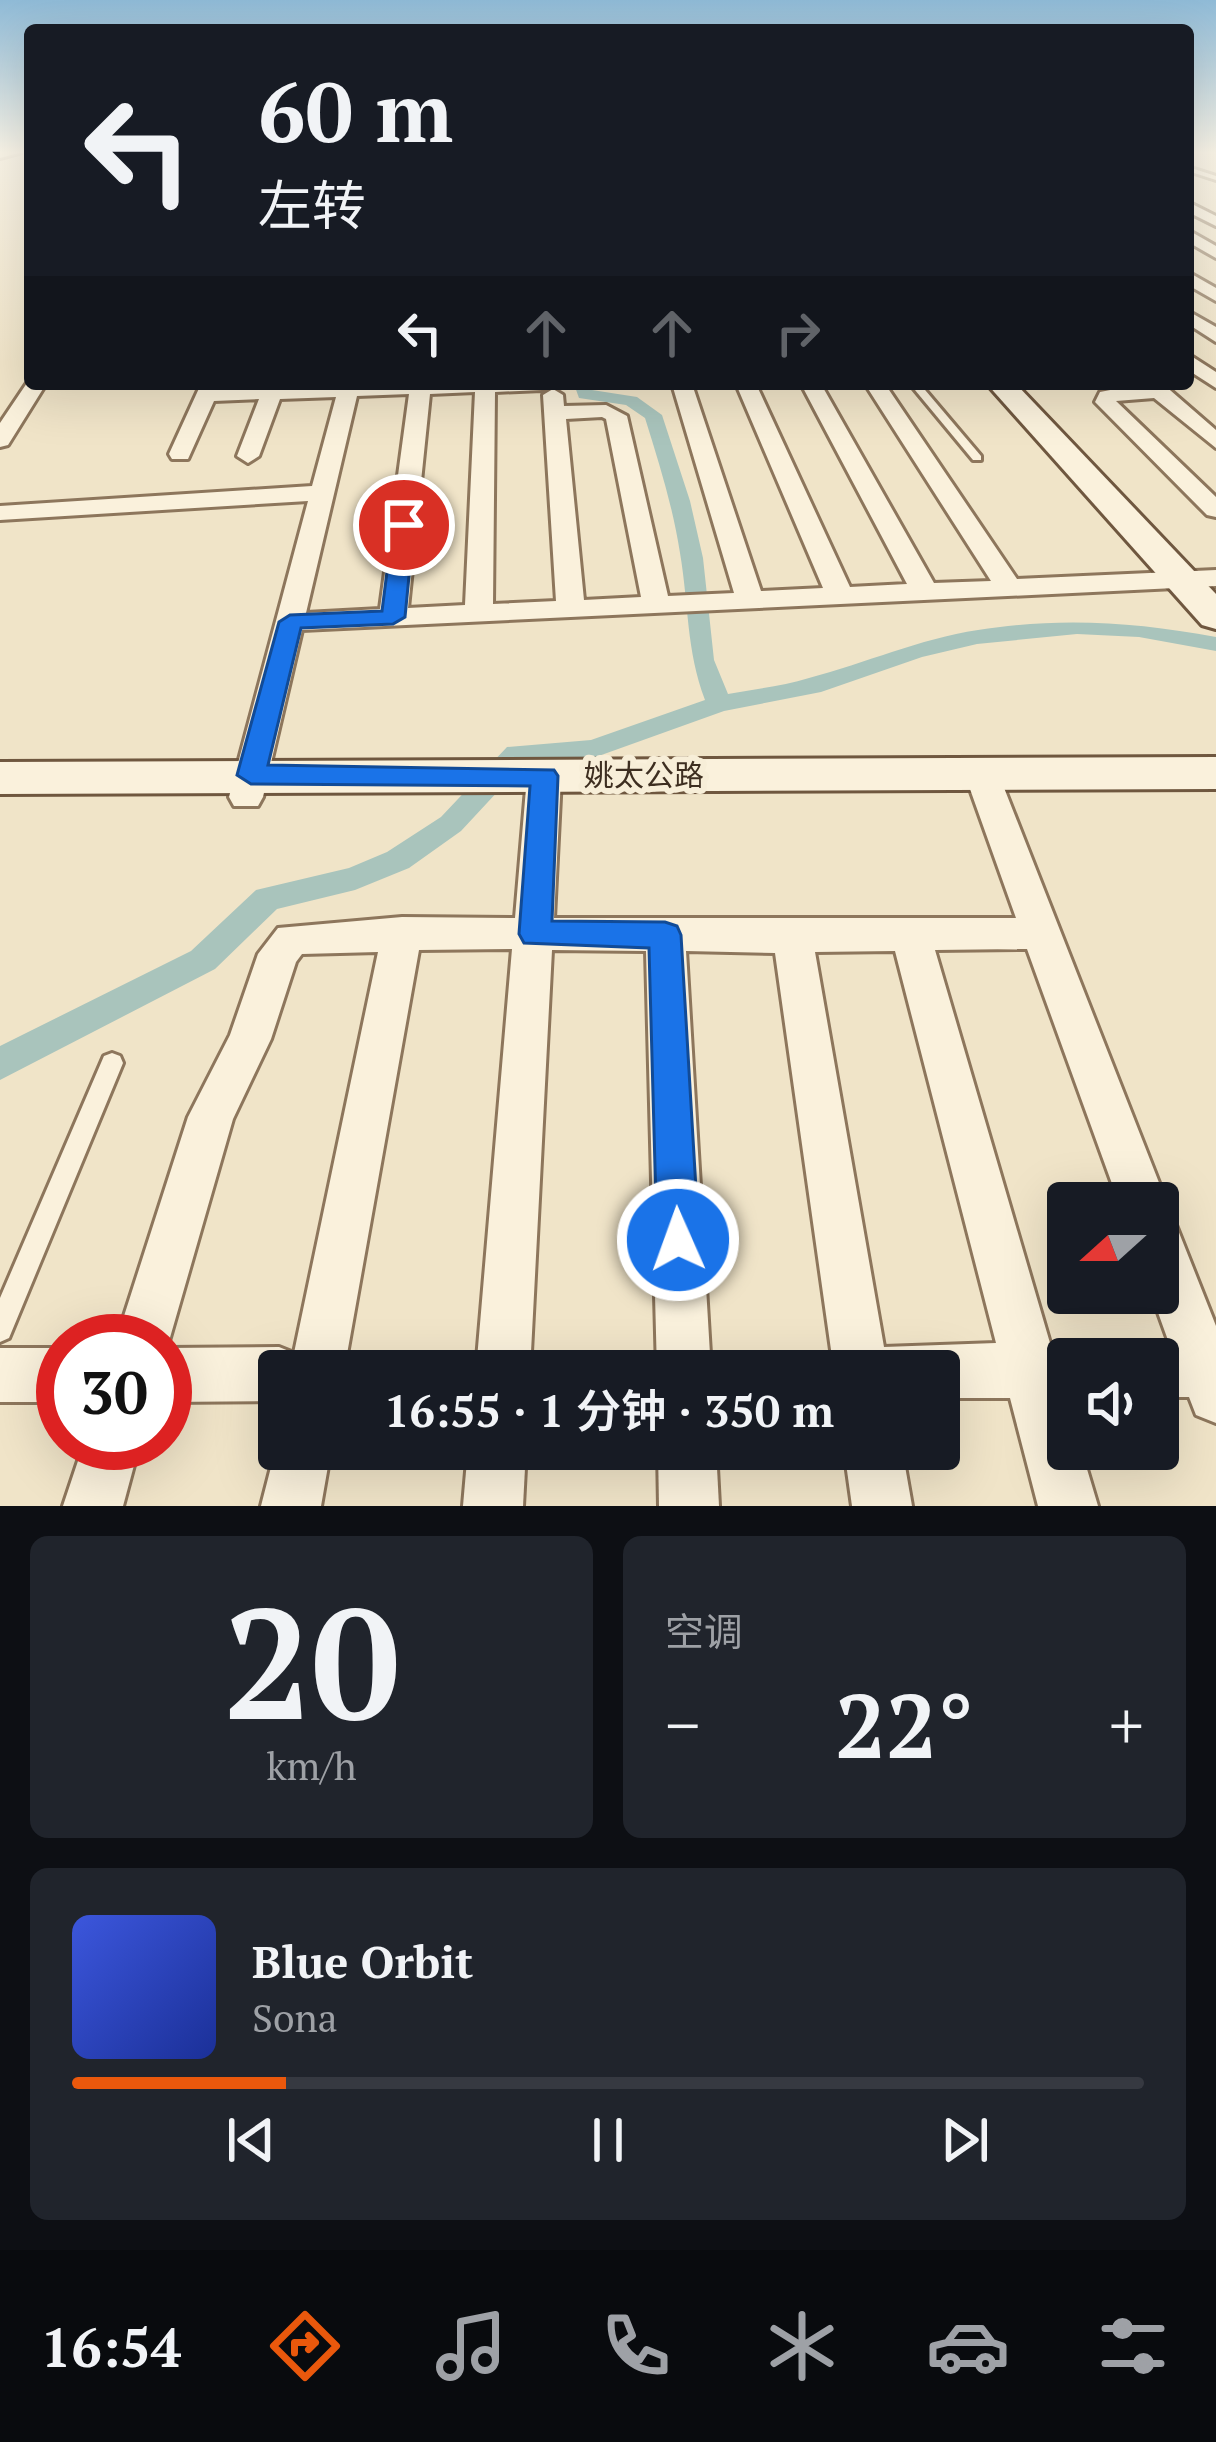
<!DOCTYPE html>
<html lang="zh">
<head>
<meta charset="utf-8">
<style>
  body { margin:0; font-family:"PT Serif","Noto Sans SC",serif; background:#20242c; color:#f1f3f6; height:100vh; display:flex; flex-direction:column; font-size:45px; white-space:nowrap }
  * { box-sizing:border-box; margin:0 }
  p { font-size:39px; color:#9ea1a6 }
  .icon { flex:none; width:66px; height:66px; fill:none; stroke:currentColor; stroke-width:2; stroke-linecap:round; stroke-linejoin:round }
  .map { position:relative; height:1506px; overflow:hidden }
  .drawer { display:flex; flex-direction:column; gap:30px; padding:30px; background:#0d0f14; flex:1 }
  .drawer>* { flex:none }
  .top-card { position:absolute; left:24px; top:24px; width:1170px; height:366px; border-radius:12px; box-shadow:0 12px 48px #0002; background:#171b24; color:#f1f3f6; overflow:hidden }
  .needle { width:78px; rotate:249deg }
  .controls { position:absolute; left:1047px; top:1182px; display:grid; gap:24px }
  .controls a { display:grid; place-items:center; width:132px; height:132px; border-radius:12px; background:#171b24; box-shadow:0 12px 48px #0002; font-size:60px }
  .speed { position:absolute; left:36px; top:1314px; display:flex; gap:24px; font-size:60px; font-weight:700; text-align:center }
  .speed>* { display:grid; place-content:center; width:156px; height:156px; border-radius:50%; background:#171b24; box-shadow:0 12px 48px #0002; line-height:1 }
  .speed .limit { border:18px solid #d22; background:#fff; color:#111 }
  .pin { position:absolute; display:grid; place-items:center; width:102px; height:102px; color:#fff; margin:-51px; border:6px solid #fff; border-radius:50%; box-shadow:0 3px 12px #0007 }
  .me { position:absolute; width:132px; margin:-66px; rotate:358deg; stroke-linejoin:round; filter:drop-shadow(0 0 9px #0008) }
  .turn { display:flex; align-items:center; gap:42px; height:252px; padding:0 36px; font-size:54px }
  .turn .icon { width:156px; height:156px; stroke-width:2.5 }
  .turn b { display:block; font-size:84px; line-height:102px }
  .lanes { display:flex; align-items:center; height:114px; padding:0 36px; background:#0003; justify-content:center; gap:60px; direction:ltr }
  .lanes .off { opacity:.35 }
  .big { font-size:90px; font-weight:600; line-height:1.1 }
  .drawer .tile { flex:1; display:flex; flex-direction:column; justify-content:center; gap:18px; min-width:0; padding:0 42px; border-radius:18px; background:#20242c }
  .drawer .dial { align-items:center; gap:0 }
  .dial b { font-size:156px; line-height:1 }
  .song { display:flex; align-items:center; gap:36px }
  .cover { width:144px; height:144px; border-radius:18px; background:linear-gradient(135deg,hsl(230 70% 55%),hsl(230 70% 35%)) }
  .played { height:12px; border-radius:6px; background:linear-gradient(90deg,#ea580c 20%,#363941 20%) }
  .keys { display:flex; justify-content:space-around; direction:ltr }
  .heat { display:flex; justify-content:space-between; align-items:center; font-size:66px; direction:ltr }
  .drawer .tiles { flex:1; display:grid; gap:30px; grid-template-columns:1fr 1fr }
  .tile:last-child { grid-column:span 2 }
  .trip { position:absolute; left:258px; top:1350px; width:702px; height:120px; border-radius:12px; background:#171b24; box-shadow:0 12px 48px #0002; font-weight:600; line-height:120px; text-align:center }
  .tabs { display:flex; height:192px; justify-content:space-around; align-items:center; background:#090b0e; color:#9ea1a6 }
  .tabs .icon { width:84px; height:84px }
  .tabs .current { color:#ea580c }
  .tabs b { font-size:54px; color:#f1f3f6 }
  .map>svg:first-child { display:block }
</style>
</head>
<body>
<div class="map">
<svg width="1216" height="1506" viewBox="0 0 1216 1506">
  <rect width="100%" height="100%" fill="#f0e4c8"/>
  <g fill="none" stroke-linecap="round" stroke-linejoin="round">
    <path fill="#a9c4bc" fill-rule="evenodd" d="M 574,384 L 590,384 L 592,390 L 637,397 L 662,415 L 690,501 L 703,558 L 714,660 L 728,694 C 755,689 783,686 809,678 C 866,663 919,639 978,630 C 1060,617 1135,622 1216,637 L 1216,651 L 1139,637 L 1077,634 L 977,644 L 922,657 L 821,692 L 724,711 L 593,758 L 525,762 L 461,831 L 409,868 L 355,890 L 277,909 L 215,969 L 0,1080 L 0,1046 L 191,951 L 256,890 L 349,868 L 387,852 L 441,817 L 507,747 L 591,740 L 705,700 C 686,649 689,606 680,553 C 673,507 659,463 645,418 L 626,405 L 579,398 Z"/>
    <g stroke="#8d765c" stroke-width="6">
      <g id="lane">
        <path d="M 1188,167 L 1216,176 L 1216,180 L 1188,171 Z"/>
        <path d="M 910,384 L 920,384 L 981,456 L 981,460 L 973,460 Z"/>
        <path d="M 112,1053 L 120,1056 L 123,1063 L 9,1338 L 0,1342 L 0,1298 L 101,1063 L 104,1056 Z"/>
      </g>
    </g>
    <g stroke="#8d765c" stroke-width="6">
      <g id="street">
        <path d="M 1188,202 L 1216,216 L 1216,226 L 1188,212 Z"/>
        <path d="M 1188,230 L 1216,246 L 1216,258 L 1188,242 Z"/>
        <path d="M 1188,272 L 1216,288 L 1216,301 L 1188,285 Z"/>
        <path d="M 1188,311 L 1216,327 L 1216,342 L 1188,324 Z"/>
        <path d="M 1188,354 L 1216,372 L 1216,388 L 1188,370 Z"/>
        <path d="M 29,380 L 30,384 L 46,384 L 8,445 L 0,447 L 0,423 Z"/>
        <path d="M 201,384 L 221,384 L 219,388 L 265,384 L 552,384 L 542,390 L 495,392 L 493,604 L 556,601 L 543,395 L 553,389 L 563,395 L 564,406 L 606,405 L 627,416 L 668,596 L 734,593 L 672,384 L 692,384 L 761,591 L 823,588 L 736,384 L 756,384 L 850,587 L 907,584 L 801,384 L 821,384 L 934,583 L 991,581 L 865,384 L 885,384 L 1017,579 L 1216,570 L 1216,586 L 302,630 L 263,797 L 258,806 L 234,806 L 229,797 L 308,501 L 0,520 L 0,506 L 312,486 L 336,397 L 280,399 L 259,456 L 248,463 L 237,456 L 259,399 L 214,401 L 188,459 L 172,459 L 169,454 ZM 475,392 L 465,605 L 408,608 L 430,394 ZM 409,394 L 380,609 L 306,613 L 357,396 ZM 602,417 L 606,419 L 641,597 L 584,600 L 566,419 Z"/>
        <path d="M 1141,384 L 1163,384 L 1216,430 L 1216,448 L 1154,398 L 1116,401 L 1216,497 L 1216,517 L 1207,515 L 1095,402 L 1100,392 Z"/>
        <path d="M 982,763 L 994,767 L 999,775 L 1167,1203 L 1161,1219 L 1176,1225 L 1216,1326 L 1216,1423 L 1196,1415 L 1189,1397 L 1158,1397 L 1158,1359 L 1135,1359 L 1139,1351 L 1169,1343 L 1151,1293 L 1158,1293 L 1158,1203 L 1119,1203 L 1027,949 L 935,950 L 1050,1343 L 1068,1343 L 1087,1351 L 1091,1359 L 1068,1359 L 1068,1449 L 1081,1449 L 1098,1506 L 1038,1506 L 1010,1398 L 939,1398 L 939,1371 L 834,1371 L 775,953 L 686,951 L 711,1371 L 657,1371 L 646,951 L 552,950 L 530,1371 L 476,1371 L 512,949 L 419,950 L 344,1371 L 279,1371 L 279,1401 L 165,1402 L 165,1341 L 116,1341 L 188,1117 L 230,1035 L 258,954 L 278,928 L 402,917 L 515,918 L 527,777 L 532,769 L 556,769 L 561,777 L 554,918 L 1016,918 L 965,775 L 970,767 ZM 895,951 L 996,1343 L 884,1347 L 815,952 ZM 378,952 L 294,1353 L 279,1347 L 167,1348 L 233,1119 L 271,1039 L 296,962 L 302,954 Z"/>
        <rect x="0" y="1348" width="63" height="54"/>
        <path d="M 279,1436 L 279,1449 L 331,1449 L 321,1506 L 261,1506 Z"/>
        <path d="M 84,1443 L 140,1443 L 123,1506 L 63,1506 Z"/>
        <path d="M 468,1449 L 526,1449 L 523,1506 L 463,1506 Z"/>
        <path d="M 658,1449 L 716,1449 L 719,1506 L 659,1506 Z"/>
        <path d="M 844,1449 L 902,1449 L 912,1506 L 852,1506 Z"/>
      </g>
    </g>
    <g stroke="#6f573f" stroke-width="6">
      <g id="secondary">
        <path d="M 0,152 L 22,152 L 0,158 Z"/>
        <path d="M 987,384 L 1016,384 L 1216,594 L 1216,629 L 1202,625 Z"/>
        <path d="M 1216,757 L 1216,789 L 0,794 L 0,762 Z"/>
      </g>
    </g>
    <use href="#lane" fill="#faf1dc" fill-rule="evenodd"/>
    <use href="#street" fill="#faf1dc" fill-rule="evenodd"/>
    <use href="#secondary" fill="#faf1dc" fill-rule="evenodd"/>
  </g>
  <linearGradient id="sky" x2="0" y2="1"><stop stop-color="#8fbad6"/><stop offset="0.42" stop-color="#f8f3e6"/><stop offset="1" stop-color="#f8f3e6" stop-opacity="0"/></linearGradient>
  <rect width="1216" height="363" fill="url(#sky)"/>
  <path fill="#1a73e8" stroke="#114b97" stroke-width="3" d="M 404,519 L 414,525 L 405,617 L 393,624 L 301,628 L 268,765 L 554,770 L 558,776 L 552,921 L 665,922 L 677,926 L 681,935 L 699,1240 L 693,1255 L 678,1261 L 663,1255 L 657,1240 L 649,948 L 524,943 L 519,934 L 530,786 L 251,784 L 237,775 L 279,622 L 290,615 L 382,611 L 393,525 Z"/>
  <g text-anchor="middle" stroke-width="12" stroke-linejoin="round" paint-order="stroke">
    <g font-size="30" fill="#3d2e20" stroke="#f7eed8">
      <text x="644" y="786">姚太公路</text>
    </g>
  </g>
</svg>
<div class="controls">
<a><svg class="needle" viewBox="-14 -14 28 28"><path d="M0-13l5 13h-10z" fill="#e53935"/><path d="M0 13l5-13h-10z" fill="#9ea1a6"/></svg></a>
<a><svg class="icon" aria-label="sound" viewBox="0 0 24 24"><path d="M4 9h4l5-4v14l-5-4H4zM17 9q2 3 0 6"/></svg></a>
</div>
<div class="speed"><div class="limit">30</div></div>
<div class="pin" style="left:404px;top:525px;background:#d93025"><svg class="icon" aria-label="arrive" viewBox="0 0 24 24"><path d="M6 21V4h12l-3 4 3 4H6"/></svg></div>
<svg class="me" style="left:678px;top:1240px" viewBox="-20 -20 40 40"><circle r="17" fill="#1a73e8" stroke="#fff" stroke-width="3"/><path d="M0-11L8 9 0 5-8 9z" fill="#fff"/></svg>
<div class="trip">16:55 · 1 分钟 · 350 m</div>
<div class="top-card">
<div class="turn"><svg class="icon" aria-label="left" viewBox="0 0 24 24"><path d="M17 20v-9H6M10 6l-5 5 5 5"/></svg><div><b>60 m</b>左转</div></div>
<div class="lanes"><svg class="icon" aria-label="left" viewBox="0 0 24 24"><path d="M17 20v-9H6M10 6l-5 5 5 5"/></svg><svg class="icon off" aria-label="ahead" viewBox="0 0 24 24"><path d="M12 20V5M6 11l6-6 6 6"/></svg><svg class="icon off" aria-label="ahead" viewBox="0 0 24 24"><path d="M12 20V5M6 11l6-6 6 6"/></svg><svg class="icon off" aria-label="right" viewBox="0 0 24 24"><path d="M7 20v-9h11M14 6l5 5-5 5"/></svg></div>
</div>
</div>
<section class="drawer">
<div class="tiles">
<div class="tile dial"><b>20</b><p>km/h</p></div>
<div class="tile"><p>空调</p>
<div class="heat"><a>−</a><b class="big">22°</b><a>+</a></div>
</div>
<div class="tile">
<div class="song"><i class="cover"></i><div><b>Blue Orbit</b><p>Sona</p></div></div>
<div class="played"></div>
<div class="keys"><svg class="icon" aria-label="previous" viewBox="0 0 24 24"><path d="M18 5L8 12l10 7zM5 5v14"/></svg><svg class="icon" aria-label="pause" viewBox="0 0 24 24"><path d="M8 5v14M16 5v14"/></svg><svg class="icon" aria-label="next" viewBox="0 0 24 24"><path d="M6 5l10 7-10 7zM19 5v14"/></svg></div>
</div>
</div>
</section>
<nav class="tabs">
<b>16:54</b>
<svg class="icon current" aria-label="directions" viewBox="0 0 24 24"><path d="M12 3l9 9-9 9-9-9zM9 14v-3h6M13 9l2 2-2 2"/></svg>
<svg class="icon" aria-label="music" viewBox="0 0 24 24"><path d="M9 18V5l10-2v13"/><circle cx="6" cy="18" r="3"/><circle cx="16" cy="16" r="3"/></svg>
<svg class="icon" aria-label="phone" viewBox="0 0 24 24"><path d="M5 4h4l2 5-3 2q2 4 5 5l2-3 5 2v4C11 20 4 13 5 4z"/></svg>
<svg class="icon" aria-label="climate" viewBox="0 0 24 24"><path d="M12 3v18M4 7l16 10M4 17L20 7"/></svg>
<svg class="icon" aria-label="car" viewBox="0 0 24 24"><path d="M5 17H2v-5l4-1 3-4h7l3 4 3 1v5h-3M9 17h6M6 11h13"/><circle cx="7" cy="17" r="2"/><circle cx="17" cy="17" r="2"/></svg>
<svg class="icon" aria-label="filters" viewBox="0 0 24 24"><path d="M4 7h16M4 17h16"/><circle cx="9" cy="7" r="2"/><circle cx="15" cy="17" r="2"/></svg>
</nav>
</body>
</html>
